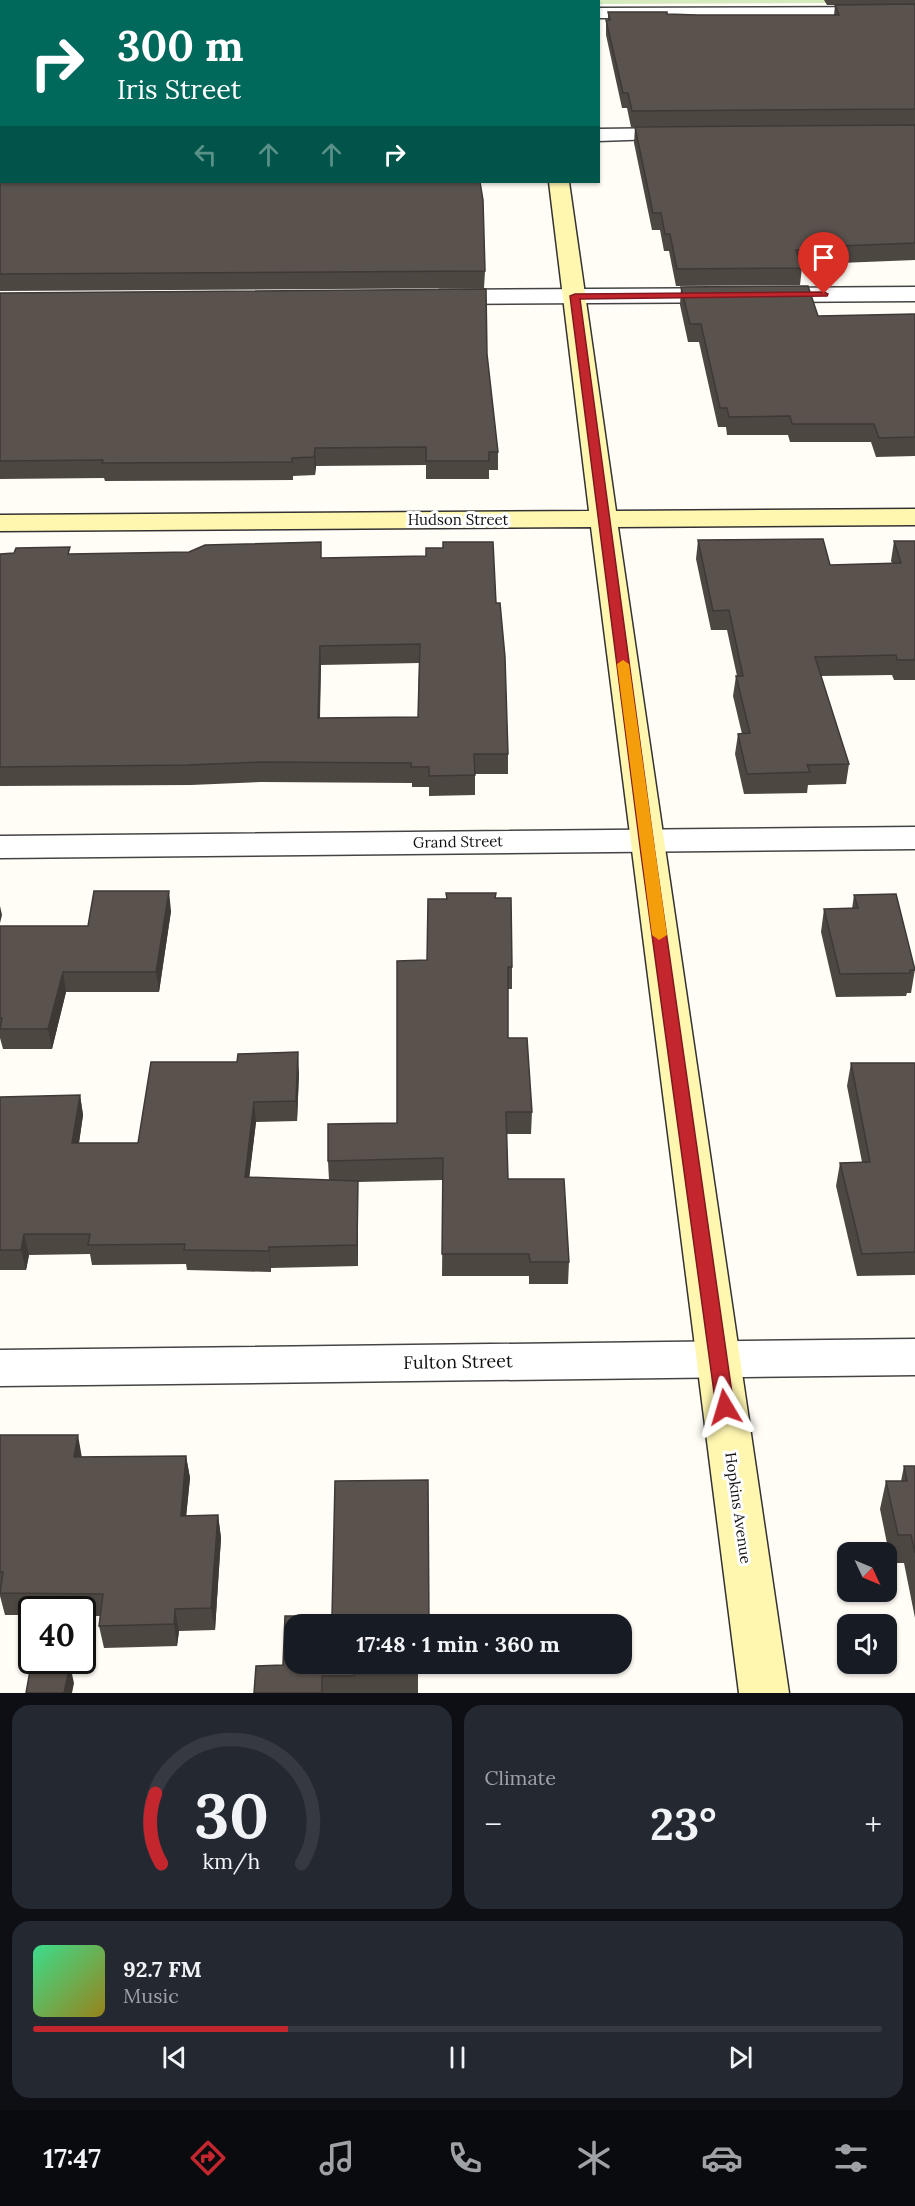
<!DOCTYPE html>
<html lang="en">
<head>
<meta charset="utf-8">
<style>
  body { margin:0; font-family:Lora,serif; background:#242831; color:#f1f3f6; height:100vh; display:flex; flex-direction:column; font-size:22px; white-space:nowrap }
  * { box-sizing:border-box; margin:0 }
  p { font-size:20px; color:#9ea1a6 }
  .icon { flex:none; width:33px; height:33px; fill:none; stroke:currentColor; stroke-width:2; stroke-linecap:round; stroke-linejoin:round }
  .map { position:relative; height:1693px; overflow:hidden }
  .details { display:flex; flex-direction:column; gap:12px; padding:12px; background:#0d0f14; flex:1 }
  .details>* { flex:none }
  .top-card { position:absolute; left:0px; top:0px; width:600px; height:183px; box-shadow:0 2px 4px #0004; background:#00695c; color:#fff; overflow:hidden }
  .needle { width:39px; rotate:134deg }
  .tools { position:absolute; left:837px; top:1542px; display:grid; gap:12px }
  .tools a { display:grid; place-items:center; width:60px; height:60px; border-radius:12px; background:#171b24; box-shadow:0 2px 4px #0004; font-size:30px }
  .speed { position:absolute; left:18px; top:1596px; display:flex; gap:12px; font-size:30px; font-weight:700; text-align:center }
  .speed>* { display:grid; place-content:center; width:78px; height:78px; border-radius:50%; background:#171b24; box-shadow:0 2px 4px #0004; line-height:1 }
  .speed .limit { border:3px solid #111; border-radius:9px; background:#fff; color:#111 }
  .pin { position:absolute; display:grid; place-items:center; width:51px; height:51px; color:#fff; margin:-62px -26px; border-radius:50% 50% 50% 0; rotate:-45deg; box-shadow:0 0 6px #0007 }
  .pin .icon { rotate:45deg }
  .me { position:absolute; width:66px; margin:-33px; rotate:353deg; stroke-linejoin:round; filter:drop-shadow(0 0 4px #0008) }
  .turn { display:flex; align-items:center; gap:21px; height:126px; padding:0 18px; font-size:27px }
  .turn .icon { width:78px; height:78px; stroke-width:2.5 }
  .turn b { display:block; font-size:42px; line-height:51px }
  .lanes { display:flex; align-items:center; height:57px; padding:0 18px; background:#0003; justify-content:center; gap:30px; direction:ltr }
  .lanes .off { opacity:.35 }
  .big { font-size:45px; font-weight:700; line-height:1.1 }
  .details .card { flex:1; display:flex; flex-direction:column; justify-content:center; gap:9px; min-width:0; padding:0 21px; border-radius:18px; background:#242831 }
  .details .dial { align-items:center; gap:0 }
  .dial svg { height:156px; overflow:visible; fill:none; stroke:#363941; stroke-width:7; stroke-linecap:round; text-anchor:middle }
  .dial text { fill:#f1f3f6; stroke:none }
  .song { display:flex; align-items:center; gap:18px }
  .cover { width:72px; height:72px; border-radius:9px; background:linear-gradient(135deg,hsl(150 70% 55%),hsl(50 70% 35%)) }
  .played { height:6px; border-radius:3px; background:linear-gradient(90deg,#c4262e 30%,#363941 30%) }
  .keys { display:flex; justify-content:space-around; direction:ltr }
  .heat { display:flex; justify-content:space-between; align-items:center; font-size:33px; direction:ltr }
  .details .tiles { flex:1; display:grid; gap:12px; grid-template-columns:1fr 1fr }
  .card:last-child { grid-column:span 2 }
  .trip { position:absolute; left:284px; top:1614px; width:348px; height:60px; border-radius:18px; background:#171b24; box-shadow:0 2px 4px #0004; font-weight:700; line-height:60px; text-align:center }
  .menu { display:flex; height:96px; justify-content:space-around; align-items:center; background:#090b0e; color:#9ea1a6 }
  .menu .icon { width:42px; height:42px }
  .menu .current { color:#c4262e }
  .menu b { font-size:27px; color:#f1f3f6 }
  .map>svg:first-child { display:block }
</style>
</head>
<body>
<div class="map">
<svg width="915" height="1693" viewBox="0 0 915 1693">
  <rect width="100%" height="100%" fill="#fffdf5"/>
  <path fill="#d5ebbd" d="M 567,0 L 835,0 L 837,3 L 599,4 L 598,2 Z"/>
  <g fill="none" stroke-linecap="round" stroke-linejoin="round">
    <g stroke="#444" stroke-width="3">
      <g id="street">
        <path d="M 915,7 L 915,17 L 598,18 L 598,8 Z"/>
        <path d="M 679,128 L 686,130 L 689,134 L 686,138 L 598,141 L 598,129 Z"/>
        <path d="M 915,287 L 915,301 L 440,304 L 432,302 L 429,297 L 432,292 L 440,290 Z"/>
        <path d="M 915,827 L 915,849 L 0,858 L 0,836 Z"/>
        <path d="M 915,1339 L 915,1375 L 0,1386 L 0,1350 Z"/>
      </g>
    </g>
    <g stroke="#333" stroke-width="3">
      <g id="secondary">
        <rect x="528" y="0" width="16" height="2"/>
        <path d="M 549,182 L 569,182 L 616,511 L 915,509 L 915,525 L 618,527 L 789,1693 L 739,1693 L 591,527 L 0,531 L 0,515 L 589,511 Z"/>
      </g>
    </g>
    <use href="#street" fill="#fff" fill-rule="evenodd"/>
    <use href="#secondary" fill="#fff6b0" fill-rule="evenodd"/>
  </g>
  <g fill="#4d4742" fill-rule="evenodd">
    <path d="M 0,0 L 469,0 L 469,2 L 2,2 L 2,182 L 485,271 L 484,288 L 0,291 Z"/>
    <path d="M 824,0 L 915,0 L 915,125 L 631,127 L 627,108 L 622,108 L 606,35 L 606,20 L 608,20 L 608,12 L 697,15 L 834,15 L 835,5 L 827,5 Z"/>
    <path d="M 915,125 L 915,260 L 840,263 L 839,267 L 802,267 L 800,285 L 676,286 L 669,251 L 664,251 L 660,230 L 652,230 L 634,143 L 635,127 Z"/>
    <path d="M 681,287 L 818,316 L 915,314 L 915,456 L 876,457 L 871,442 L 790,442 L 788,435 L 727,435 L 726,427 L 718,427 L 699,342 L 688,342 L 680,305 Z"/>
    <path d="M 0,293 L 487,354 L 498,452 L 498,470 L 489,470 L 489,479 L 426,479 L 426,465 L 316,466 L 315,475 L 293,476 L 293,480 L 105,481 L 104,478 L 0,479 Z"/>
    <path d="M 698,540 L 830,565 L 892,563 L 891,561 L 894,541 L 915,541 L 915,680 L 894,680 L 892,675 L 821,676 L 849,764 L 846,784 L 808,785 L 807,793 L 744,794 L 735,754 L 738,734 L 742,734 L 733,696 L 736,676 L 737,676 L 727,630 L 711,630 L 696,559 Z"/>
    <path d="M 0,554 L 321,558 L 496,603 L 508,754 L 508,774 L 475,774 L 475,795 L 429,796 L 429,787 L 412,787 L 412,783 L 261,782 L 191,785 L 0,786 ZM 419,663 L 418,717 L 320,718 L 321,665 Z"/>
    <path d="M 854,895 L 915,969 L 911,993 L 907,993 L 906,996 L 836,997 L 821,932 L 824,909 L 852,909 Z"/>
    <path d="M 496,898 L 512,967 L 512,989 L 508,989 L 508,1038 L 532,1112 L 531,1134 L 506,1134 L 508,1179 L 569,1262 L 568,1284 L 529,1284 L 529,1276 L 442,1276 L 443,1180 L 358,1182 L 358,1266 L 271,1268 L 271,1272 L 187,1270 L 186,1264 L 92,1265 L 90,1254 L 29,1255 L 26,1270 L 0,1270 L 0,1097 L 80,1095 L 83,1115 L 79,1143 L 138,1143 L 299,1073 L 297,1121 L 256,1122 L 249,1177 L 329,1180 L 328,1161 L 397,1123 L 427,960 Z"/>
    <path d="M 171,911 L 159,992 L 66,992 L 52,1049 L 3,1049 L 0,1038 L 0,926 L 88,926 Z"/>
    <path d="M 851,1063 L 915,1063 L 915,1275 L 857,1276 L 836,1186 L 840,1163 L 862,1162 L 847,1086 Z"/>
    <path d="M 0,1435 L 82,1457 L 186,1456 L 190,1478 L 186,1516 L 218,1515 L 221,1538 L 215,1630 L 179,1631 L 177,1646 L 104,1648 L 99,1626 L 100,1616 L 82,1616 L 82,1610 L 32,1610 L 32,1615 L 5,1615 L 0,1596 Z"/>
    <path d="M 904,1466 L 915,1466 L 915,1618 L 904,1563 L 891,1563 L 880,1509 L 886,1481 L 901,1481 Z"/>
    <path d="M 285,1616 L 430,1624 L 294,1624 L 418,1664 L 418,1693 L 254,1693 L 283,1665 Z"/>
  </g>
  <g fill="#3f3936">
    <path d="M 0,116 L 2,126 L 2,130 L 0,131 Z"/>
    <path d="M 315,448 L 316,466 L 315,475 L 314,457 Z"/>
    <path d="M 320,646 L 321,665 L 319,737 L 318,718 Z"/>
    <path d="M 169,891 L 171,911 L 159,992 L 156,972 Z"/>
    <path d="M 0,906 L 2,915 L 0,923 Z"/>
    <path d="M 63,972 L 66,992 L 52,1049 L 48,1029 Z"/>
    <path d="M 298,1052 L 299,1073 L 297,1121 L 296,1101 Z"/>
    <path d="M 80,1095 L 83,1115 L 76,1163 L 72,1143 Z"/>
    <path d="M 254,1102 L 256,1122 L 247,1197 L 245,1177 Z"/>
    <path d="M 358,1181 L 358,1266 L 357,1245 Z"/>
    <path d="M 24,1234 L 29,1255 L 26,1270 L 21,1250 Z"/>
    <path d="M 269,1247 L 271,1268 L 271,1272 L 269,1251 Z"/>
    <path d="M 78,1435 L 82,1458 L 74,1457 Z"/>
    <path d="M 186,1456 L 190,1478 L 184,1538 L 181,1516 Z"/>
    <path d="M 218,1515 L 221,1538 L 215,1630 L 211,1608 Z"/>
    <path d="M 175,1609 L 179,1631 L 177,1646 L 174,1624 Z"/>
    <path d="M 70,1665 L 74,1683 L 72,1693 L 64,1693 Z"/>
  </g>
  <g fill="#5a524d" stroke="#3f3936" stroke-width="1.5" fill-rule="evenodd">
    <rect x="2" y="0" width="467" height="2"/>
    <path d="M 915,4 L 915,109 L 632,111 L 628,93 L 623,93 L 606,20 L 610,20 L 608,12 L 667,12 L 667,14 L 697,15 L 839,15 L 835,5 Z"/>
    <path d="M 2,7 L 2,116 L 0,115 L 0,8 Z"/>
    <path d="M 915,125 L 915,243 L 840,246 L 841,250 L 796,250 L 802,268 L 677,269 L 670,234 L 665,234 L 661,213 L 653,213 L 635,127 Z"/>
    <path d="M 0,129 L 2,129 L 2,182 L 480,182 L 483,200 L 485,271 L 0,274 Z"/>
    <path d="M 808,286 L 818,316 L 915,314 L 915,437 L 879,438 L 874,424 L 792,424 L 790,416 L 729,417 L 727,408 L 720,408 L 701,324 L 690,324 L 681,287 Z"/>
    <path d="M 486,289 L 487,354 L 498,452 L 489,452 L 489,461 L 426,461 L 426,447 L 315,448 L 314,457 L 292,458 L 292,462 L 102,463 L 103,460 L 0,461 L 0,293 Z"/>
    <path d="M 823,539 L 830,565 L 901,563 L 894,541 L 915,541 L 915,660 L 897,660 L 896,655 L 815,657 L 849,764 L 807,765 L 810,772 L 747,774 L 738,734 L 750,733 L 736,676 L 743,676 L 729,610 L 713,611 L 698,540 Z"/>
    <path d="M 321,542 L 321,558 L 426,556 L 426,548 L 443,548 L 443,542 L 493,542 L 496,603 L 500,603 L 505,657 L 508,754 L 474,754 L 475,775 L 429,776 L 429,767 L 411,767 L 411,763 L 260,762 L 188,765 L 0,767 L 0,554 L 14,553 L 16,548 L 70,547 L 68,554 L 189,552 L 205,545 ZM 420,644 L 418,717 L 318,718 L 320,646 Z"/>
    <path d="M 94,891 L 169,891 L 156,972 L 63,972 L 48,1029 L 0,1029 L 2,1018 L 0,1018 L 0,926 L 88,926 Z"/>
    <path d="M 446,893 L 496,893 L 495,898 L 511,898 L 512,967 L 508,967 L 508,1038 L 527,1038 L 532,1112 L 506,1112 L 508,1179 L 564,1179 L 569,1262 L 530,1262 L 529,1254 L 442,1254 L 443,1158 L 328,1161 L 328,1124 L 397,1123 L 397,961 L 427,960 L 428,899 L 447,899 Z"/>
    <path d="M 896,894 L 915,970 L 910,970 L 910,973 L 840,974 L 824,909 L 858,908 L 854,895 Z"/>
    <path d="M 298,1052 L 296,1101 L 254,1102 L 245,1177 L 358,1181 L 357,1245 L 269,1247 L 269,1251 L 184,1250 L 185,1244 L 88,1245 L 90,1234 L 24,1234 L 21,1250 L 0,1250 L 0,1097 L 80,1095 L 72,1143 L 138,1143 L 151,1062 L 237,1062 L 238,1054 Z"/>
    <path d="M 851,1063 L 915,1063 L 915,1252 L 862,1254 L 840,1163 L 870,1162 Z"/>
    <path d="M 0,1435 L 78,1435 L 74,1457 L 186,1456 L 181,1516 L 218,1515 L 211,1608 L 175,1609 L 174,1624 L 99,1626 L 103,1594 L 0,1593 L 3,1572 L 0,1572 Z"/>
    <path d="M 904,1466 L 915,1466 L 915,1553 L 911,1535 L 898,1535 L 886,1481 L 907,1481 Z"/>
    <path d="M 428,1480 L 429,1624 L 294,1624 L 294,1664 L 418,1664 L 354,1665 L 354,1676 L 322,1676 L 322,1693 L 254,1693 L 256,1666 L 283,1665 L 285,1616 L 332,1616 L 335,1481 Z"/>
    <path d="M 31,1665 L 70,1665 L 64,1693 L 26,1693 Z"/>
  </g>
  <path fill="#c4262e" stroke="#7f191e" stroke-width="1.5" d="M 824,292 L 828,294 L 827,296 L 580,299 L 655,854 L 734,1407 L 731,1412 L 725,1414 L 718,1412 L 716,1407 L 641,854 L 570,296 L 575,294 Z"/>
  <path fill="#f59e0b" d="M 623,660 L 629,664 L 667,935 L 659,940 L 652,935 L 617,664 Z"/>
  <g text-anchor="middle" stroke-width="6" stroke-linejoin="round" paint-order="stroke">
    <g font-size="15" fill="#111" stroke="#fff">
      <text x="458" y="525">Hudson Street</text>
      <text transform="translate(458 842) rotate(-1)" y="5">Grand Street</text>
      <text transform="translate(738 1508) rotate(82)" y="5">Hopkins Avenue</text>
    </g>
    <g font-size="18" fill="#111" stroke="#fff">
      <text transform="translate(458 1362) rotate(-1)" y="6">Fulton Street</text>
    </g>
  </g>
</svg>
<div class="tools">
<a><svg class="needle" viewBox="-14 -14 28 28"><path d="M0-13l5 13h-10z" fill="#e53935"/><path d="M0 13l5-13h-10z" fill="#9ea1a6"/></svg></a>
<a><svg class="icon" aria-label="sound" viewBox="0 0 24 24"><path d="M4 9h4l5-4v14l-5-4H4zM17 9q2 3 0 6"/></svg></a>
</div>
<div class="speed"><div class="limit">40</div></div>
<div class="pin" style="left:824px;top:294px;background:#d93025"><svg class="icon" aria-label="arrive" viewBox="0 0 24 24"><path d="M6 21V4h12l-3 4 3 4H6"/></svg></div>
<svg class="me" style="left:725px;top:1407px" viewBox="-20 -20 40 40"><path d="M0-17L14 15 0 8-14 15z" fill="#c4262e" stroke="#fff" stroke-width="4"/></svg>
<div class="trip">17:48 · 1 min · 360 m</div>
<div class="top-card">
<div class="turn"><svg class="icon" aria-label="right" viewBox="0 0 24 24"><path d="M7 20v-9h11M14 6l5 5-5 5"/></svg><div><b>300 m</b>Iris Street</div></div>
<div class="lanes"><svg class="icon off" aria-label="left" viewBox="0 0 24 24"><path d="M17 20v-9H6M10 6l-5 5 5 5"/></svg><svg class="icon off" aria-label="ahead" viewBox="0 0 24 24"><path d="M12 20V5M6 11l6-6 6 6"/></svg><svg class="icon off" aria-label="ahead" viewBox="0 0 24 24"><path d="M12 20V5M6 11l6-6 6 6"/></svg><svg class="icon" aria-label="right" viewBox="0 0 24 24"><path d="M7 20v-9h11M14 6l5 5-5 5"/></svg></div>
</div>
</div>
<section class="details">
<div class="tiles">
<div class="card dial"><svg viewBox="0 0 100 80">
<path d="M14 69A42 42 0 1 1 86 69"/>
<path d="M14 69A42 42 0 0 1 11 33" stroke="#c4262e"/>
<text x="50" y="56" font-size="32" font-weight="700">30</text>
<text x="50" y="72" font-size="11">km/h</text>
</svg></div>
<div class="card"><p>Climate</p>
<div class="heat"><a>−</a><b class="big">23°</b><a>+</a></div>
</div>
<div class="card">
<div class="song"><i class="cover"></i><div><b>92.7 FM</b><p>Music</p></div></div>
<div class="played"></div>
<div class="keys"><svg class="icon" aria-label="previous" viewBox="0 0 24 24"><path d="M18 5L8 12l10 7zM5 5v14"/></svg><svg class="icon" aria-label="pause" viewBox="0 0 24 24"><path d="M8 5v14M16 5v14"/></svg><svg class="icon" aria-label="next" viewBox="0 0 24 24"><path d="M6 5l10 7-10 7zM19 5v14"/></svg></div>
</div>
</div>
</section>
<nav class="menu">
<b>17:47</b>
<svg class="icon current" aria-label="directions" viewBox="0 0 24 24"><path d="M12 3l9 9-9 9-9-9zM9 14v-3h6M13 9l2 2-2 2"/></svg>
<svg class="icon" aria-label="music" viewBox="0 0 24 24"><path d="M9 18V5l10-2v13"/><circle cx="6" cy="18" r="3"/><circle cx="16" cy="16" r="3"/></svg>
<svg class="icon" aria-label="phone" viewBox="0 0 24 24"><path d="M5 4h4l2 5-3 2q2 4 5 5l2-3 5 2v4C11 20 4 13 5 4z"/></svg>
<svg class="icon" aria-label="climate" viewBox="0 0 24 24"><path d="M12 3v18M4 7l16 10M4 17L20 7"/></svg>
<svg class="icon" aria-label="car" viewBox="0 0 24 24"><path d="M5 17H2v-5l4-1 3-4h7l3 4 3 1v5h-3M9 17h6M6 11h13"/><circle cx="7" cy="17" r="2"/><circle cx="17" cy="17" r="2"/></svg>
<svg class="icon" aria-label="filters" viewBox="0 0 24 24"><path d="M4 7h16M4 17h16"/><circle cx="9" cy="7" r="2"/><circle cx="15" cy="17" r="2"/></svg>
</nav>
</body>
</html>
